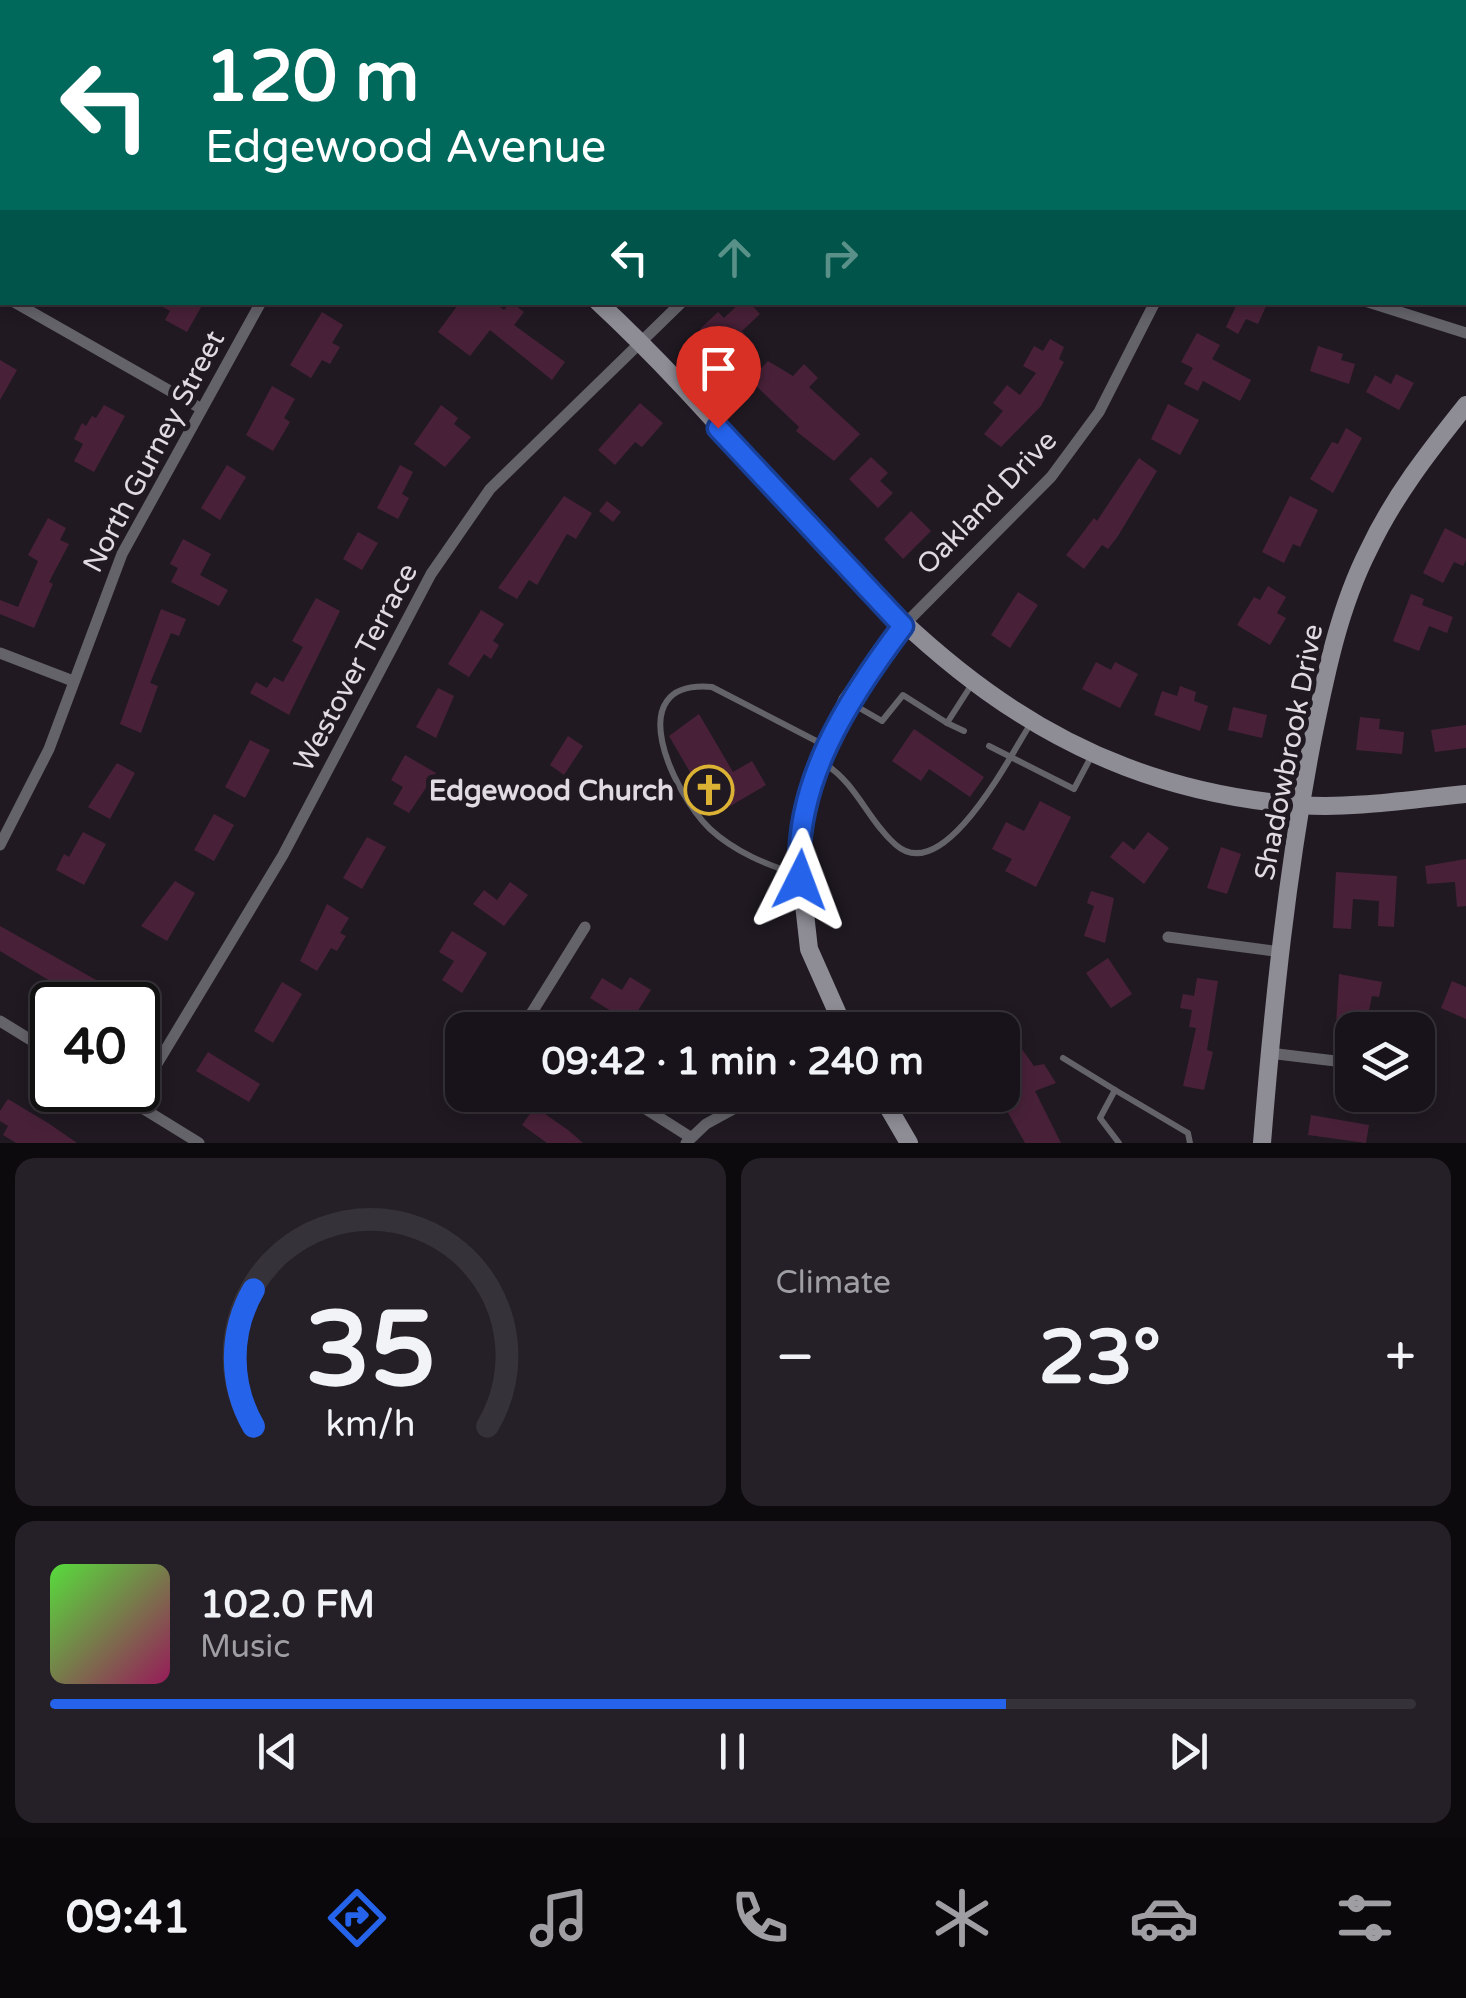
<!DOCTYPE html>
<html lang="en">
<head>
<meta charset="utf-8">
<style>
  body { margin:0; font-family:"Varela Round",sans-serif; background:#252027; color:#f1f3f6; height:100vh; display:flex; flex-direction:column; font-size:38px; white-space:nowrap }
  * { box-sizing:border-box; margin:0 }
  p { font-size:32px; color:#9f9ea2 }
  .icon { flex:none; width:55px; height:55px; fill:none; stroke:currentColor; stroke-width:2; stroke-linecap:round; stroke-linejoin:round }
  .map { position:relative; height:1143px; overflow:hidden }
  .details { display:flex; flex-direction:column; gap:15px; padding:15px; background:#0d0a0e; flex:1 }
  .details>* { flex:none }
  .hud { position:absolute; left:0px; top:0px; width:1468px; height:305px; box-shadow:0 5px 15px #0003,0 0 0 2px #363239; background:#00695c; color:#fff; overflow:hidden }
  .buttons { position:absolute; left:1335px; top:1012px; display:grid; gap:20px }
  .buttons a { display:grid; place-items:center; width:100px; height:100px; border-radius:20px; background:#18131a; box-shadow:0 5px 15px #0003,0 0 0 2px #363239; font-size:50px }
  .speed { position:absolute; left:30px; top:982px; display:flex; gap:20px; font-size:50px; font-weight:700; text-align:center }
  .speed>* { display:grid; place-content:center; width:130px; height:130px; border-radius:50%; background:#18131a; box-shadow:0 5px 15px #0003,0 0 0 2px #363239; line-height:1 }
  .speed .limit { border:5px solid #111; border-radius:15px; background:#fff; color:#111 }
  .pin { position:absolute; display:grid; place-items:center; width:85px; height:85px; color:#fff; margin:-102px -42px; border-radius:50% 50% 50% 0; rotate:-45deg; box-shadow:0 0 10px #0007 }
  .pin .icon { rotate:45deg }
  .me { position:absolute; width:110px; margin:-55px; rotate:3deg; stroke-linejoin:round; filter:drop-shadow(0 0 8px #0008) }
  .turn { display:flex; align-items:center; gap:35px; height:210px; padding:0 40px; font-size:45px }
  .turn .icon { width:130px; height:130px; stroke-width:2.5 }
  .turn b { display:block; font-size:70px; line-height:85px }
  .lanes { display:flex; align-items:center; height:95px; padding:0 40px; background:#0003; justify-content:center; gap:50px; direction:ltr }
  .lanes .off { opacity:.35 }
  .big { font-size:75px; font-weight:700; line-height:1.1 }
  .details .tile { flex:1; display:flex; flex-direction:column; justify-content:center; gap:15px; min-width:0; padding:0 35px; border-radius:20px; background:#252027 }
  .details .dial { align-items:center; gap:0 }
  .dial svg { height:260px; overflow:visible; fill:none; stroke:#363239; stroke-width:7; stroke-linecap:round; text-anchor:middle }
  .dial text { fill:#f1f3f6; stroke:none }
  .song { display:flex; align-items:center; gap:30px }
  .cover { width:120px; height:120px; border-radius:15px; background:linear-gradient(135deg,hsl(110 70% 55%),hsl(330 70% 35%)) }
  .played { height:10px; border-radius:5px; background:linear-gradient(90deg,#2563eb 70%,#363239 70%) }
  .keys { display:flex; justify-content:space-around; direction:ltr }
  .heat { display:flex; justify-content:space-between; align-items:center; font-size:55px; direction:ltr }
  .details .tiles { flex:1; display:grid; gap:15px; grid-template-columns:1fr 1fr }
  .tile:last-child { grid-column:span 2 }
  .trip { position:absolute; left:445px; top:1012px; width:575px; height:100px; border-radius:20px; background:#18131a; box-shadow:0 5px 15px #0003,0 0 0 2px #363239; font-weight:700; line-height:100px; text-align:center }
  .tabs { display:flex; height:160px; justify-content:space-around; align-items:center; background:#0a080a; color:#9f9ea2 }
  .tabs .icon { width:70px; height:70px }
  .tabs .selected { color:#2563eb }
  .tabs b { font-size:45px; color:#f1f3f6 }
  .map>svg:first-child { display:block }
</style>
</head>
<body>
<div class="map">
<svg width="1466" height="1143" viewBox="0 0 1466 1143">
  <rect width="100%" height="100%" fill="#201922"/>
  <g fill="#482138">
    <path d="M 154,302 L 204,302 L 187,332 L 165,320 L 170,311 Z"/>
    <path d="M 460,302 L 494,302 L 504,310 L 511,302 L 524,312 L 514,325 L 565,362 L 552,380 L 490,330 L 470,356 L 438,332 Z"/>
    <path d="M 741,302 L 749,302 L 760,314 L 742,331 L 754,344 L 733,365 L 700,329 L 718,312 L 724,318 Z"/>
    <path d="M 1238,302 L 1268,302 L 1258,324 L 1246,319 L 1238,334 L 1226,327 Z"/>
    <path d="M 322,312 L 343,325 L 332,343 L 340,347 L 330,364 L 322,360 L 311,378 L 290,365 Z"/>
    <path d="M 1197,333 L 1220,345 L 1212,359 L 1251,380 L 1240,401 L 1203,381 L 1198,391 L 1184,384 L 1193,368 L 1181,362 Z"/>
    <path d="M 1050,339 L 1064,347 L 1059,359 L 1064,362 L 1041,406 L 1001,447 L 984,434 L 1003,411 L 993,403 L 1007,385 L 1020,395 L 1036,373 L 1023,366 L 1034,346 L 1043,351 Z"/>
    <path d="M 1318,346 L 1343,354 L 1341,360 L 1355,364 L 1349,384 L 1310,371 Z"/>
    <path d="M 0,360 L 17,370 L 0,400 Z"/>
    <path d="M 768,361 L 793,376 L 804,364 L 818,378 L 809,387 L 860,434 L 834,461 L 796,431 L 799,427 L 750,380 Z"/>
    <path d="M 1396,374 L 1414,383 L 1399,410 L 1366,392 L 1375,375 L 1391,384 Z"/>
    <path d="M 272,386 L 295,399 L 284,418 L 290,422 L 273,451 L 246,435 Z"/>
    <path d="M 640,403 L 663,423 L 642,447 L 635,442 L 615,465 L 598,450 Z"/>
    <path d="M 1168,404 L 1199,420 L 1180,455 L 1151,439 Z"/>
    <path d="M 104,405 L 125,416 L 94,472 L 74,461 L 83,444 L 74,439 L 82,423 L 86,426 L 92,416 L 96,418 Z"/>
    <path d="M 441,405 L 458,418 L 454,424 L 471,437 L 445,467 L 414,444 Z"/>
    <path d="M 1346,428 L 1362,438 L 1333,493 L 1310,479 L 1332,442 L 1338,444 Z"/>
    <path d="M 871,457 L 888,473 L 880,481 L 893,493 L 878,508 L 849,479 Z"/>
    <path d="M 1139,458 L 1157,471 L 1118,536 L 1108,549 L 1102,545 L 1084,569 L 1066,555 L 1094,518 L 1097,521 Z"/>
    <path d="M 227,465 L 246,477 L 220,520 L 201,508 Z"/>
    <path d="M 400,465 L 413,472 L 402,494 L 409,498 L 398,519 L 377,508 Z"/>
    <path d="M 564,496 L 592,513 L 576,539 L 567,534 L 537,585 L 529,580 L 517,599 L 498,588 Z"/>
    <path d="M 1290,496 L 1318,510 L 1300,547 L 1293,544 L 1284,563 L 1262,552 Z"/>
    <path d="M 607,501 L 621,512 L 613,522 L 599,511 Z"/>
    <path d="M 911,511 L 931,531 L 903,559 L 884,539 Z"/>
    <path d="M 48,518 L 66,528 L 60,540 L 69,544 L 49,582 L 53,584 L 34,628 L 0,614 L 0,600 L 18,607 L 38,561 L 28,555 Z"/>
    <path d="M 1445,528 L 1466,539 L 1466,560 L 1463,566 L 1454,562 L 1443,583 L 1423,573 Z"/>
    <path d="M 358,532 L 378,543 L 362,570 L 343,559 Z"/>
    <path d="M 183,539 L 211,554 L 200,575 L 228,590 L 219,606 L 171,582 L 178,568 L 170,564 Z"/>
    <path d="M 1268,586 L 1286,597 L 1277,613 L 1286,618 L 1270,645 L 1237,625 L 1254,597 L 1260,600 Z"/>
    <path d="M 1018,592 L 1038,605 L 1010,648 L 991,635 Z"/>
    <path d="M 1411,594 L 1424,599 L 1422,605 L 1453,617 L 1447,633 L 1429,626 L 1419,651 L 1393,641 Z"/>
    <path d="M 316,598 L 340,611 L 289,715 L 250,693 L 256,682 L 267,688 L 274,677 L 283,682 L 303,647 L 292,641 Z"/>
    <path d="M 161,609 L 186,619 L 179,636 L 171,633 L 150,683 L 158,686 L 141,733 L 120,724 Z"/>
    <path d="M 481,610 L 504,624 L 493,641 L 499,645 L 491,659 L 484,654 L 469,677 L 448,664 Z"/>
    <path d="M 1096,662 L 1111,670 L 1115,662 L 1138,674 L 1120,708 L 1082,689 Z"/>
    <path d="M 1180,686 L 1196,692 L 1194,701 L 1208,706 L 1200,731 L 1154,715 L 1162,691 L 1177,696 Z"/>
    <path d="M 438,688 L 454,696 L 436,738 L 416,727 Z"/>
    <path d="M 1233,707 L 1267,715 L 1262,738 L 1228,730 Z"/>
    <path d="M 699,714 L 733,772 L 752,761 L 766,785 L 715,815 L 669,736 Z"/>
    <path d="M 1360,717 L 1380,719 L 1379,729 L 1404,732 L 1402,754 L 1356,750 Z"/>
    <path d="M 1466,725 L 1466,748 L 1435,752 L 1431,730 Z"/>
    <path d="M 914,729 L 984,777 L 970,797 L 929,769 L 921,781 L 892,761 Z"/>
    <path d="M 568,736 L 583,746 L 564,775 L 550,765 Z"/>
    <path d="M 250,740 L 270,750 L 245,798 L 225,787 Z"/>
    <path d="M 405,755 L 436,773 L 409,813 L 393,804 L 403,787 L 391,780 Z"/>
    <path d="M 117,763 L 135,773 L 110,819 L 88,807 Z"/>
    <path d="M 1040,801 L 1071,817 L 1036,887 L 1005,871 L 1012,859 L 992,849 L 1006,822 L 1024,831 Z"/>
    <path d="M 214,814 L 234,825 L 214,861 L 194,850 Z"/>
    <path d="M 83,832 L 106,844 L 84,885 L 56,870 L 64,854 L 69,857 Z"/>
    <path d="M 1148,832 L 1169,848 L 1144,884 L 1110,857 L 1123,841 L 1134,850 Z"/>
    <path d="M 367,837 L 386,847 L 362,889 L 343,878 Z"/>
    <path d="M 1221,847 L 1241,854 L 1227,894 L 1207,888 Z"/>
    <path d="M 1466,859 L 1466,906 L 1457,907 L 1455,882 L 1427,884 L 1425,866 Z"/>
    <path d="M 1336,872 L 1397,876 L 1394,927 L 1378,926 L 1379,901 L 1353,899 L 1351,929 L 1333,928 Z"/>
    <path d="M 175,881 L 195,893 L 167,941 L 141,926 Z"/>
    <path d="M 510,882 L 528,895 L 504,926 L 473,904 L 484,890 L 497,900 Z"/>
    <path d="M 1091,891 L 1114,898 L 1105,943 L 1084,936 L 1094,906 L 1087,903 Z"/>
    <path d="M 327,904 L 349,918 L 340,933 L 346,936 L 337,951 L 331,948 L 317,971 L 300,961 Z"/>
    <path d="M 0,926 L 155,1013 L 138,1044 L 138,1005 L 90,1005 L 0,951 Z"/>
    <path d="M 452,931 L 487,953 L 462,993 L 442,980 L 454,961 L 439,952 Z"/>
    <path d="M 1108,958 L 1132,994 L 1111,1008 L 1086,973 Z"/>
    <path d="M 1339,974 L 1382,982 L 1379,997 L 1372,996 L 1367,1020 L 1351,1017 L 1349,1028 L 1336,1025 Z"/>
    <path d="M 630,977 L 651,990 L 637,1012 L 664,1030 L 642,1030 L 590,998 L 602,978 L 622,990 Z"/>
    <path d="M 1197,978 L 1218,981 L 1207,1050 L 1213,1052 L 1204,1090 L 1183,1086 L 1196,1028 L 1189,1027 L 1192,1010 L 1180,1008 L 1183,994 L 1194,996 Z"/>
    <path d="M 1452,981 L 1466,987 L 1466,1019 L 1441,1008 Z"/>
    <path d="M 282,982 L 302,994 L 273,1043 L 254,1031 Z"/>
    <path d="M 1017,1042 L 1034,1066 L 1044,1064 L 1056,1083 L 1035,1091 L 1061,1143 L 1025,1143 L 1002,1102 L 1002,1046 Z"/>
    <path d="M 208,1052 L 260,1084 L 249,1102 L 196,1071 Z"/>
    <path d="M 467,1095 L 507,1095 L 494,1114 Z"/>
    <path d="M 947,1095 L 990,1095 L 956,1111 Z"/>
    <path d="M 8,1099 L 48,1123 L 77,1143 L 16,1143 L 3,1135 L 8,1126 L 0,1121 L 0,1111 Z"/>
    <path d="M 535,1107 L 568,1130 L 583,1143 L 547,1143 L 522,1125 Z"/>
    <path d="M 1311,1115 L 1369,1125 L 1366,1143 L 1308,1135 Z"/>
  </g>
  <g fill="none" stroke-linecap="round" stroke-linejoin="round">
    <g stroke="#646369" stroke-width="6">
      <path d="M 849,702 L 882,721 L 903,695 L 947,723 L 972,684"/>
      <path d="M 947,723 L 964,731"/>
      <path d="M 989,746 L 1074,789 L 1092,755"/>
      <path d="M 825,764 C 857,784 868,821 896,845 C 944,887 1010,756 1031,723"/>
      <path d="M 799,875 C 767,865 735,852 710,829 C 674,794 618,679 712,687 L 826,746"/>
      <path d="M 1063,1058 L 1115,1090"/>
      <path d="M 1119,1143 L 1100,1118 L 1115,1090 L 1188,1133 L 1190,1143"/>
    </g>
    <g stroke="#646369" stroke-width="11">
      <path d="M 0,1 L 4,2"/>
      <path d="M 424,2 L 425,0"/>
      <path d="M 656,2 L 658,0"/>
      <path d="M 1302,2 L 1303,0"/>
      <path d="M 0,294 L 2,296"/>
      <path d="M 14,302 L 200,408"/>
      <path d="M 1368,302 L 1466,333"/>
      <path d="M 903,626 L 1051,477 L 1099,412 L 1155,302"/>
      <path d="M 0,653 L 73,681"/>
      <path d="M 0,845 L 49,749 L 122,554 L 261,302"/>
      <path d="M 1168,937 L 1281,952"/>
      <path d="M 0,1021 L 52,1053"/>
      <path d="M 521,1030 L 585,927"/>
      <path d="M 1269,1053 L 1352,1063"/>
      <path d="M 113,1090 L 199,1143"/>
      <path d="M 624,1095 L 690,1137"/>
      <path d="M 134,1102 L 283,855 L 431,574 L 490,489 L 682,302"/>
      <path d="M 686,1143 L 706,1124 L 759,1095"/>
    </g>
    <g stroke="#8e8c95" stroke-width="18">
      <path d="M 99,0 L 104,2"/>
      <path d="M 598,302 C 827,514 950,777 1299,805 C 1354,809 1412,799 1466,794"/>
      <path d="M 845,1030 L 809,949 L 798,851 L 820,761 L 847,701 L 903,626"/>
      <path d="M 881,1095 L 909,1143"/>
      <path d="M 1262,1143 C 1273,1007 1287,871 1313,737 C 1326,673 1339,608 1369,549 C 1394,496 1430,450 1466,405"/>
    </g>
  </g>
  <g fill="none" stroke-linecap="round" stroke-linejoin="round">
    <g stroke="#184099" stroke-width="25">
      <path id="route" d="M 718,428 L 903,626 C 848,699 792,784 800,880"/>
    </g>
    <use href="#route" stroke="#2563eb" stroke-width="18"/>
  </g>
  <defs>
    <g id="church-ring" transform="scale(2.5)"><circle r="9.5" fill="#201922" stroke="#dbb233" stroke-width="1.5"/><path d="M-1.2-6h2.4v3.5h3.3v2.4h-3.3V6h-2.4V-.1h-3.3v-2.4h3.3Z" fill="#dbb233"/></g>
  </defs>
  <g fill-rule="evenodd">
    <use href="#church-ring" x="709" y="790"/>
  </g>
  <g text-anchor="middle" stroke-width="10" stroke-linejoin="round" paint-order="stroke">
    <g font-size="28" fill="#e0dbe2" stroke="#201922">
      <text transform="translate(153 451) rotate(-62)" y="10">North Gurney Street</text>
      <text transform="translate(986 502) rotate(-46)" y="10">Oakland Drive</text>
      <text transform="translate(355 667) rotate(-62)" y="10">Westover Terrace</text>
      <text transform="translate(1288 752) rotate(-79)" y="10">Shadowbrook Drive</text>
    </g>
    <g font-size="28" font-weight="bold" fill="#e0dbe2" stroke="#201922" text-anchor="end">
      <text x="674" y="800">Edgewood Church</text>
    </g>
  </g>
</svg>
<div class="buttons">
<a><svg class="icon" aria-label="layers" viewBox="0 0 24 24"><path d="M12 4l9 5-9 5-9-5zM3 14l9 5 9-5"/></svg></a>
</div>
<div class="speed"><div class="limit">40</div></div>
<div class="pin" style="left:718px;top:428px;background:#d93025"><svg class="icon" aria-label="arrive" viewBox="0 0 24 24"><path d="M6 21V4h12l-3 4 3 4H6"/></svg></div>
<svg class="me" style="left:800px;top:880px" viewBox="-20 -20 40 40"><path d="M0-17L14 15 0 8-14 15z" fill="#2563eb" stroke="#fff" stroke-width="4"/></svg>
<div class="trip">09:42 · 1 min · 240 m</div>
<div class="hud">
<div class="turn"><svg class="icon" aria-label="left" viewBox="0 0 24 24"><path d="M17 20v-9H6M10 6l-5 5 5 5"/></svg><div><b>120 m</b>Edgewood Avenue</div></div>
<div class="lanes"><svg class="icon" aria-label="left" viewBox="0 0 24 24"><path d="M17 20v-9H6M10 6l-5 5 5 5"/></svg><svg class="icon off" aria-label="ahead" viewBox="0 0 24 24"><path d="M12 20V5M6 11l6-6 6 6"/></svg><svg class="icon off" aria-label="right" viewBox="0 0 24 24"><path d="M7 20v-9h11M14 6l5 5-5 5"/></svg></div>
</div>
</div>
<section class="details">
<div class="tiles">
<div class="tile dial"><svg viewBox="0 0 100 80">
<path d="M14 69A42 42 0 1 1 86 69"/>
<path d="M14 69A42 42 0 0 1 14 27" stroke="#2563eb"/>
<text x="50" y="56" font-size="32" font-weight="700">35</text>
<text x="50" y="72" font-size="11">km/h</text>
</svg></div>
<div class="tile"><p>Climate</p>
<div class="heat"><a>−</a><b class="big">23°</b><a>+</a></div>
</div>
<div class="tile">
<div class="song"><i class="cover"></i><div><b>102.0 FM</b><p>Music</p></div></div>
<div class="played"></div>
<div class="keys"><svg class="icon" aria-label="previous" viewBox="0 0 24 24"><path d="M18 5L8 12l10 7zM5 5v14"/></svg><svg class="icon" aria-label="pause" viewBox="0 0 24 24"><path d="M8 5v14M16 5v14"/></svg><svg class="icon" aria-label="next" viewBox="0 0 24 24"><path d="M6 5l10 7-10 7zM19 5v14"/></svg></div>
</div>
</div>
</section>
<nav class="tabs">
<b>09:41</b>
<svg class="icon selected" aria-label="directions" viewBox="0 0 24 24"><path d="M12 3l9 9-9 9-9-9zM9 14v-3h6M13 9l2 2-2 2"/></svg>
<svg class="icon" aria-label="music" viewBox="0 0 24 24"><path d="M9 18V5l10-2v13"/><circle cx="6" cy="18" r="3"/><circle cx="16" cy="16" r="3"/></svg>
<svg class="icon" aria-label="phone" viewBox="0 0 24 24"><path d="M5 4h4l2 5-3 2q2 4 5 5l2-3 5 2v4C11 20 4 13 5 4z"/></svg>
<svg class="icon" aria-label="climate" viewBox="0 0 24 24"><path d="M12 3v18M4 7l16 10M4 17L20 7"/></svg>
<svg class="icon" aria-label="car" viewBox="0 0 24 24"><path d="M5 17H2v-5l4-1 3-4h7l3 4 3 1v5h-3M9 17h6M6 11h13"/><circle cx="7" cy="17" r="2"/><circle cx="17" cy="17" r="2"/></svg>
<svg class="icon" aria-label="filters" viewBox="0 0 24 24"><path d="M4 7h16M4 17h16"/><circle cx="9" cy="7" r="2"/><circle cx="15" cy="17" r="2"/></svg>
</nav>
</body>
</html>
